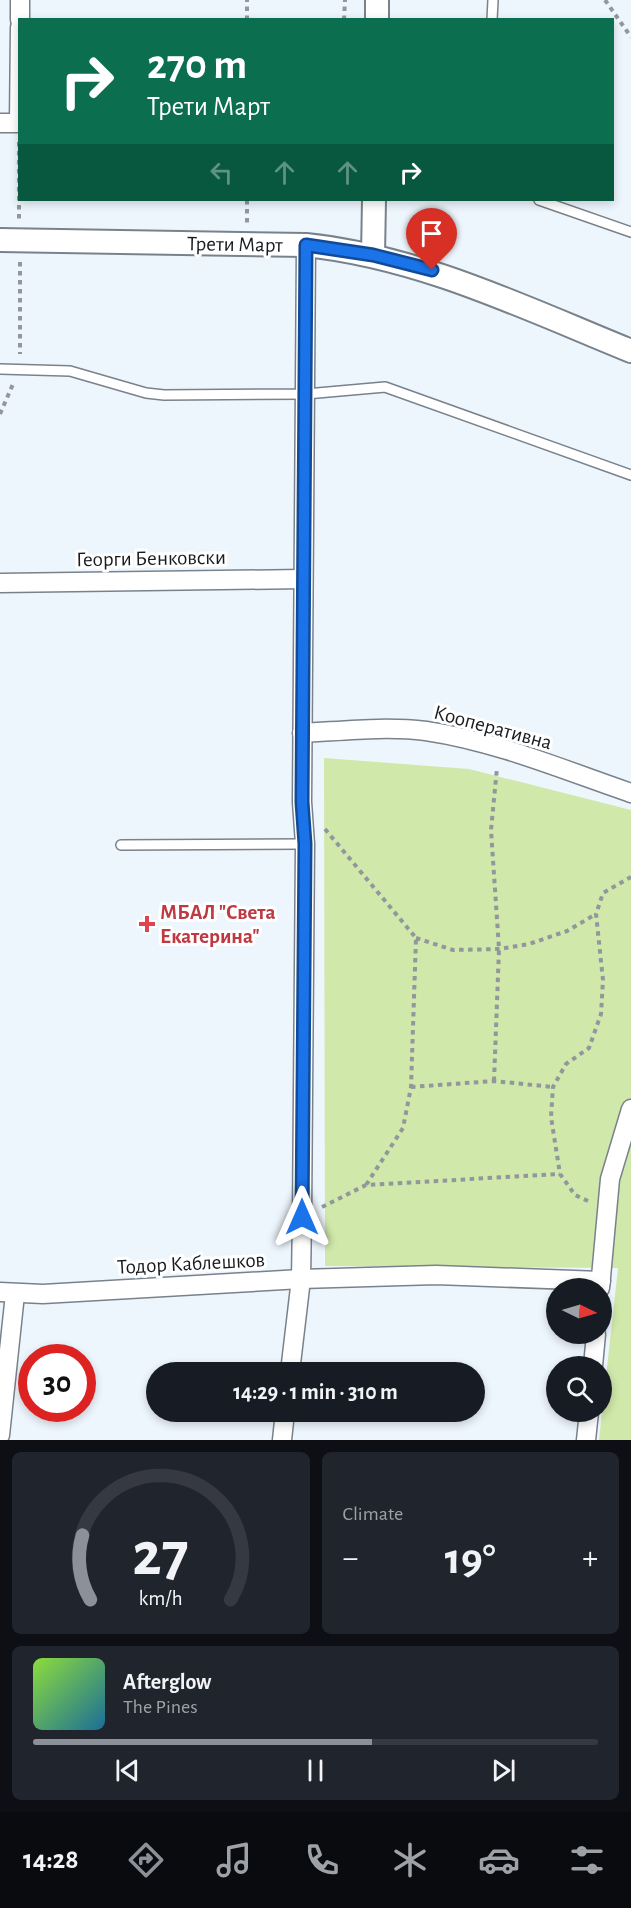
<!DOCTYPE html>
<html lang="en">
<head>
<meta charset="utf-8">
<style>
  body { margin:0; font-family:"Alegreya Sans",sans-serif; background:#20242c; color:#f1f3f6; height:100vh; display:flex; flex-direction:column; font-size:22px; white-space:nowrap }
  * { box-sizing:border-box; margin:0 }
  p { font-size:20px; color:#9ea1a6 }
  .icon { flex:none; width:33px; height:33px; fill:none; stroke:currentColor; stroke-width:2; stroke-linecap:round; stroke-linejoin:round }
  .map { position:relative; height:1440px; overflow:hidden }
  .side { display:flex; flex-direction:column; gap:12px; padding:12px; background:#0d0f14; flex:1 }
  .side>* { flex:none }
  .top-card { position:absolute; left:18px; top:18px; width:596px; height:183px; border-radius:0px; box-shadow:0 3px 9px #0003; background:#0b6e4f; color:#fff; overflow:hidden }
  .needle { width:39px; rotate:95deg }
  .tools { position:absolute; left:546px; top:1278px; display:grid; gap:12px }
  .tools a { display:grid; place-items:center; width:66px; height:66px; border-radius:50%; background:#171b24; box-shadow:0 3px 9px #0003; font-size:30px }
  .speed { position:absolute; left:18px; top:1344px; display:flex; gap:12px; font-size:30px; font-weight:700; text-align:center }
  .speed>* { display:grid; place-content:center; width:78px; height:78px; border-radius:50%; background:#171b24; box-shadow:0 3px 9px #0003; line-height:1 }
  .speed .limit { border:9px solid #d22; background:#fff; color:#111 }
  .pin { position:absolute; display:grid; place-items:center; width:51px; height:51px; color:#fff; margin:-62px -26px; border-radius:50% 50% 50% 0; rotate:-45deg; box-shadow:0 0 6px #0007 }
  .pin .icon { rotate:45deg }
  .me { position:absolute; width:66px; margin:-33px; rotate:0deg; stroke-linejoin:round; filter:drop-shadow(0 0 4px #0008) }
  .turn { display:flex; align-items:center; gap:21px; height:126px; padding:0 30px; font-size:27px }
  .turn .icon { width:78px; height:78px; stroke-width:2.5 }
  .turn b { display:block; font-size:42px; line-height:51px }
  .lanes { display:flex; align-items:center; height:57px; padding:0 30px; background:#0003; justify-content:center; gap:30px; direction:ltr }
  .lanes .off { opacity:.35 }
  .big { font-size:45px; font-weight:600; line-height:1.1 }
  .side .tile { flex:1; display:flex; flex-direction:column; justify-content:center; gap:9px; min-width:0; padding:0 21px; border-radius:9px; background:#20242c }
  .side .dial { align-items:center; gap:0 }
  .dial svg { height:156px; overflow:visible; fill:none; stroke:#363941; stroke-width:7; stroke-linecap:round; text-anchor:middle }
  .dial text { fill:#f1f3f6; stroke:none }
  .song { display:flex; align-items:center; gap:18px }
  .cover { width:72px; height:72px; border-radius:9px; background:linear-gradient(135deg,hsl(90 70% 55%),hsl(200 70% 35%)) }
  .played { height:6px; border-radius:3px; background:linear-gradient(90deg,#8c9099 60%,#363941 60%) }
  .keys { display:flex; justify-content:space-around; direction:ltr }
  .heat { display:flex; justify-content:space-between; align-items:center; font-size:33px; direction:ltr }
  .side .tiles { flex:1; display:grid; gap:12px; grid-template-columns:1fr 1fr }
  .tile:last-child { grid-column:span 2 }
  .trip { position:absolute; left:146px; top:1362px; width:339px; height:60px; border-radius:30px; background:#171b24; box-shadow:0 3px 9px #0003; font-weight:600; line-height:60px; text-align:center }
  .tabs { display:flex; height:96px; justify-content:space-around; align-items:center; background:#090b0e; color:#9ea1a6 }
  .tabs .icon { width:42px; height:42px }
  .tabs .on { color:#8c9099 }
  .tabs b { font-size:27px; color:#f1f3f6 }
  .map>svg:first-child { display:block }
</style>
</head>
<body>
<div class="map">
<svg width="631" height="1440" viewBox="0 0 631 1440">
  <rect width="100%" height="100%" fill="#eef6fd"/>
  <path fill="#d0e8aa" d="M 324,758 L 469,769 L 631,810 L 631,1440 L 599,1440 L 618,1268 L 325,1266 Z"/>
  <g fill="none" stroke-linecap="round" stroke-linejoin="round">
    <g stroke="#79828b" stroke-width="12">
      <g id="service">
        <path d="M 492,20 L 493,0"/>
        <path d="M 539,200 L 631,232"/>
        <path d="M 0,369 L 70,371 L 146,393 L 164,395 L 306,394 L 385,387 L 631,475"/>
        <path d="M 121,845 L 305,844"/>
      </g>
    </g>
    <g stroke="#79828b" stroke-width="21">
      <g id="minor">
        <path d="M 20,20 L 20,0"/>
        <path d="M 0,123 L 19,123 L 20,27"/>
        <path d="M 0,583 L 303,579"/>
        <path d="M 302,733 C 343,731 385,726 426,731 C 495,741 564,770 631,793"/>
        <path d="M 600,1288 L 610,1179 L 631,1109"/>
        <path d="M 0,1292 L 43,1294 L 301,1279 L 436,1275 L 601,1281"/>
        <path d="M 593,1366 L 596,1334"/>
        <path d="M 290,1372 L 301,1279 L 302,1217 L 305,844 L 302,802 L 306,245"/>
        <path d="M 0,1435 L 15,1294"/>
        <path d="M 282,1440 L 285,1412"/>
        <path d="M 586,1440 L 589,1412"/>
      </g>
    </g>
    <g stroke="#79828b" stroke-width="26">
      <g id="tertiary">
        <path d="M 377,20 L 377,0"/>
        <path d="M 0,240 L 306,245 C 421,257 525,308 631,351"/>
        <path d="M 373,255 L 374,200"/>
      </g>
    </g>
    <g stroke="#91979d" stroke-width="4" stroke-dasharray="4.5 4.5" stroke-linecap="butt">
      <path d="M 605,0 L 631,37"/>
      <path d="M 247,20 L 247,0"/>
      <path d="M 344,20 L 345,0"/>
      <path d="M 19,142 L 19,219"/>
      <path d="M 247,200 L 247,223"/>
      <path d="M 20,262 L 20,354"/>
      <path d="M 0,414 L 13,384"/>
      <path d="M 325,829 L 416,938 L 411,1087 L 403,1128 L 366,1185"/>
      <path d="M 416,938 L 453,950 L 499,949 L 529,944 L 567,931 L 596,914"/>
      <path d="M 494,1081 L 499,949 L 491,830 L 497,768"/>
      <path d="M 411,1087 L 494,1081 L 553,1087"/>
      <path d="M 588,1201 L 575,1195 L 560,1174 L 551,1117 L 553,1087 L 566,1064 L 589,1048 L 601,1014 L 603,980 L 596,914 L 603,893 L 631,877"/>
      <path d="M 322,1207 L 366,1185 L 560,1174"/>
    </g>
    <use href="#service" stroke="#fff" stroke-width="9"/>
    <use href="#minor" stroke="#fff" stroke-width="18"/>
    <use href="#tertiary" stroke="#fff" stroke-width="22"/>
  </g>
  <g fill="none" stroke-linecap="round" stroke-linejoin="round">
    <g stroke="#114b97" stroke-width="15">
      <path id="route" d="M 302,1217 L 305,844 L 302,802 L 306,245 L 373,255 L 432,270"/>
    </g>
    <use href="#route" stroke="#1a73e8" stroke-width="10"/>
  </g>
  <path fill="#e0444e" stroke="#fff" stroke-width="2" d="M144 915h6v6h6v6h-6v6h-6v-6h-6v-6h6z"/>
  <g text-anchor="middle" stroke-width="6" stroke-linejoin="round" paint-order="stroke">
    <g font-size="21" fill="#181b1f" stroke="#fff">
      <text transform="translate(235 244) rotate(1)" y="7">Трети Март</text>
      <text transform="translate(151 558) rotate(-1)" y="7">Георги Бенковски</text>
      <text transform="translate(493 727) rotate(15)" y="7">Кооперативна</text>
      <text transform="translate(191 1263) rotate(-3)" y="7">Тодор Каблешков</text>
    </g>
    <g font-size="21" font-weight="bold" fill="#be3a42" stroke="#fff" text-anchor="start">
      <text x="160" y="919">МБАЛ "Света<tspan x="160" dy="24">Екатерина"</tspan></text>
    </g>
  </g>
</svg>
<div class="tools">
<a><svg class="needle" viewBox="-14 -14 28 28"><path d="M0-13l5 13h-10z" fill="#e53935"/><path d="M0 13l5-13h-10z" fill="#9ea1a6"/></svg></a>
<a><svg class="icon" aria-label="search" viewBox="0 0 24 24"><circle cx="10" cy="10" r="6"/><path d="M15 15l6 6"/></svg></a>
</div>
<div class="speed"><div class="limit">30</div></div>
<div class="pin" style="left:432px;top:270px;background:#d93025"><svg class="icon" aria-label="arrive" viewBox="0 0 24 24"><path d="M6 21V4h12l-3 4 3 4H6"/></svg></div>
<svg class="me" style="left:302px;top:1217px" viewBox="-20 -20 40 40"><path d="M0-17L14 15 0 8-14 15z" fill="#1a73e8" stroke="#fff" stroke-width="4"/></svg>
<div class="trip">14:29 · 1 min · 310 m</div>
<div class="top-card">
<div class="turn"><svg class="icon" aria-label="right" viewBox="0 0 24 24"><path d="M7 20v-9h11M14 6l5 5-5 5"/></svg><div><b>270 m</b>Трети Март</div></div>
<div class="lanes"><svg class="icon off" aria-label="left" viewBox="0 0 24 24"><path d="M17 20v-9H6M10 6l-5 5 5 5"/></svg><svg class="icon off" aria-label="ahead" viewBox="0 0 24 24"><path d="M12 20V5M6 11l6-6 6 6"/></svg><svg class="icon off" aria-label="ahead" viewBox="0 0 24 24"><path d="M12 20V5M6 11l6-6 6 6"/></svg><svg class="icon" aria-label="right" viewBox="0 0 24 24"><path d="M7 20v-9h11M14 6l5 5-5 5"/></svg></div>
</div>
</div>
<section class="side">
<div class="tiles">
<div class="tile dial"><svg viewBox="0 0 100 80">
<path d="M14 69A42 42 0 1 1 86 69"/>
<path d="M14 69A42 42 0 0 1 10 36" stroke="#8c9099"/>
<text x="50" y="56" font-size="32" font-weight="700">27</text>
<text x="50" y="72" font-size="11">km/h</text>
</svg></div>
<div class="tile"><p>Climate</p>
<div class="heat"><a>−</a><b class="big">19°</b><a>+</a></div>
</div>
<div class="tile">
<div class="song"><i class="cover"></i><div><b>Afterglow</b><p>The Pines</p></div></div>
<div class="played"></div>
<div class="keys"><svg class="icon" aria-label="previous" viewBox="0 0 24 24"><path d="M18 5L8 12l10 7zM5 5v14"/></svg><svg class="icon" aria-label="pause" viewBox="0 0 24 24"><path d="M8 5v14M16 5v14"/></svg><svg class="icon" aria-label="next" viewBox="0 0 24 24"><path d="M6 5l10 7-10 7zM19 5v14"/></svg></div>
</div>
</div>
</section>
<nav class="tabs">
<b>14:28</b>
<svg class="icon on" aria-label="directions" viewBox="0 0 24 24"><path d="M12 3l9 9-9 9-9-9zM9 14v-3h6M13 9l2 2-2 2"/></svg>
<svg class="icon" aria-label="music" viewBox="0 0 24 24"><path d="M9 18V5l10-2v13"/><circle cx="6" cy="18" r="3"/><circle cx="16" cy="16" r="3"/></svg>
<svg class="icon" aria-label="phone" viewBox="0 0 24 24"><path d="M5 4h4l2 5-3 2q2 4 5 5l2-3 5 2v4C11 20 4 13 5 4z"/></svg>
<svg class="icon" aria-label="climate" viewBox="0 0 24 24"><path d="M12 3v18M4 7l16 10M4 17L20 7"/></svg>
<svg class="icon" aria-label="car" viewBox="0 0 24 24"><path d="M5 17H2v-5l4-1 3-4h7l3 4 3 1v5h-3M9 17h6M6 11h13"/><circle cx="7" cy="17" r="2"/><circle cx="17" cy="17" r="2"/></svg>
<svg class="icon" aria-label="filters" viewBox="0 0 24 24"><path d="M4 7h16M4 17h16"/><circle cx="9" cy="7" r="2"/><circle cx="15" cy="17" r="2"/></svg>
</nav>
</body>
</html>
